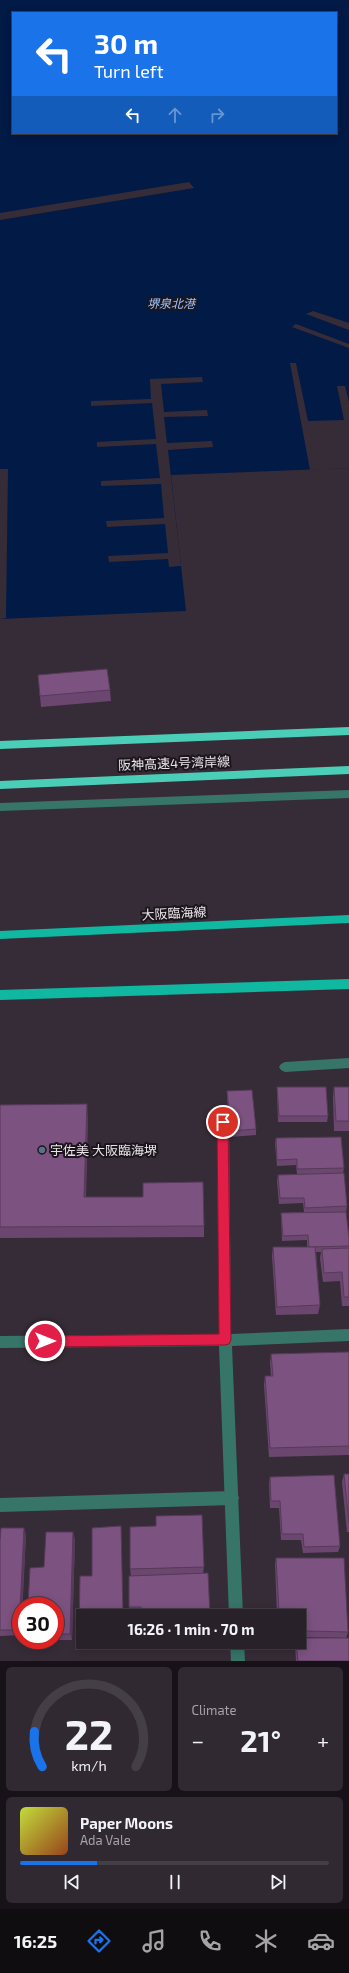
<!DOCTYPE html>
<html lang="en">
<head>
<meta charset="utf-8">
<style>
  body { margin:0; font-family:"Exo 2","Noto Sans JP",sans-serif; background:#302931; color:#f1f3f6; height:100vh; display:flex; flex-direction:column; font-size:15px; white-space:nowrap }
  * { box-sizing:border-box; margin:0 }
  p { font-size:13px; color:#a5a3a8 }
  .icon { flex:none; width:22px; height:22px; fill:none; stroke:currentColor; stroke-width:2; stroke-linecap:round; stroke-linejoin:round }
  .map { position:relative; height:1661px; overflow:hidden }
  .panel { display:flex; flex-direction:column; gap:6px; padding:6px; background:#161217; flex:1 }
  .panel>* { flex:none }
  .banner { position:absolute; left:12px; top:12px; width:325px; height:122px; border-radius:0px; box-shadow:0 2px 10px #0003,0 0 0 1px #443e46; background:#1a73e8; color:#fff; overflow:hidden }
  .speed { position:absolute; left:12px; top:1597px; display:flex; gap:8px; font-size:20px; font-weight:700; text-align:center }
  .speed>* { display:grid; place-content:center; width:52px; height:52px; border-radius:50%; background:#282129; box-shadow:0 2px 10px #0003,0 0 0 1px #443e46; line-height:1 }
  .speed .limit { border:6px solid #d22; background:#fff; color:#111 }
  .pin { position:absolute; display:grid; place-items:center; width:34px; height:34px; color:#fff; margin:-17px; border:2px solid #fff; border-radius:50%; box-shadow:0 1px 4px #0007 }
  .me { position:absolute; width:44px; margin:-22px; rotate:90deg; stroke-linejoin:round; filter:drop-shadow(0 0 3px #0008) }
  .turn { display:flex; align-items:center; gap:14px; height:84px; padding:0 16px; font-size:18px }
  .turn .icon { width:52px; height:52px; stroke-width:2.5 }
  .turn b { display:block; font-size:28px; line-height:34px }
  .lanes { display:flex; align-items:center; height:38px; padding:0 16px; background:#0003; justify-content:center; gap:20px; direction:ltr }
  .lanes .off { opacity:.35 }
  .big { font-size:30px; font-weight:700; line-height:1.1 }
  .panel .widget { flex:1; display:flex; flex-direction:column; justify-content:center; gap:6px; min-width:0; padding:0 14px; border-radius:6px; background:#302931 }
  .panel .dial { align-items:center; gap:0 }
  .dial svg { height:104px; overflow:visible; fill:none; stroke:#443e46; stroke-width:7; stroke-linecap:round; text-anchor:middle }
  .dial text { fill:#f1f3f6; stroke:none }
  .song { display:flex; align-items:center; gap:12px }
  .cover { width:48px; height:48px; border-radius:6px; background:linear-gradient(135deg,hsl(70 70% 55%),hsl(20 70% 35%)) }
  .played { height:4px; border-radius:2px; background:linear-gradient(90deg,#1a73e8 25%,#443e46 25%) }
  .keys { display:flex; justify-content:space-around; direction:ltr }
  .heat { display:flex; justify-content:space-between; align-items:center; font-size:22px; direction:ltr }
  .panel .tiles { flex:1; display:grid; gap:6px; grid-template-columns:1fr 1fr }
  .widget:last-child { grid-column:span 2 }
  .trip { position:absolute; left:76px; top:1609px; width:230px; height:40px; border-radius:0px; background:#282129; box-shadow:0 2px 10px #0003,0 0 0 1px #443e46; font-weight:700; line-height:40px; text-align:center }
  .tabs { display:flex; height:64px; justify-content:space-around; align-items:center; background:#100d10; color:#a5a3a8 }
  .tabs .icon { width:28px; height:28px }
  .tabs .current { color:#1a73e8 }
  .tabs b { font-size:18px; color:#f1f3f6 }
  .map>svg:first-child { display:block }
</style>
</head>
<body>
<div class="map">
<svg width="349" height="1661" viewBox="0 0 349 1661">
  <rect width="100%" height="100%" fill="#362c37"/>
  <path fill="#011a46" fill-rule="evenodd" d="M 0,0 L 349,0 L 349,468 L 171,475 L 186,611 L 0,619 ZM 13,13 L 336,13 L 336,133 L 13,133 Z"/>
  <g fill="#362c37">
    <path d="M 189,182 L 194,188 L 0,220 L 0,213 Z"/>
    <path d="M 313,311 L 349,323 L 349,330 L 306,314 Z"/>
    <path d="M 296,324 L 349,344 L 349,348 L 292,327 Z"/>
    <path d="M 290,363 L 296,363 L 308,421 L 344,420 L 337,386 L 345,386 L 349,402 L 349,468 L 310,470 Z"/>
    <path d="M 202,377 L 203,382 L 161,384 L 164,412 L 207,410 L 208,416 L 164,417 L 167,443 L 212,441 L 213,447 L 168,450 L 181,566 L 169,567 L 168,559 L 109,562 L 108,556 L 168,553 L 165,524 L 107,527 L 106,521 L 164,518 L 161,484 L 101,486 L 101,481 L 160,478 L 156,444 L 97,447 L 97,442 L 156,439 L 152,403 L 91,406 L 91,401 L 151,399 L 150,379 Z"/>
    <path d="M 0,469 L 8,469 L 6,618 L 0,619 Z"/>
  </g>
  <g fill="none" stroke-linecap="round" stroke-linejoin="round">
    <path fill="#377569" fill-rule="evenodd" d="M 232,1491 L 237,1493 L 239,1498 L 237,1503 L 232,1505 L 0,1512 L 0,1498 Z"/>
    <g fill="#377569" fill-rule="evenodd">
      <path d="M 349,790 L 349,798 L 0,811 L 0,803 Z"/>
      <path d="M 349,1058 L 349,1068 L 285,1072 L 281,1070 L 279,1067 L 281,1064 L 285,1062 Z"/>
      <path d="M 223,1117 L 227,1118 L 229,1122 L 231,1334 L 349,1329 L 349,1341 L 232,1346 L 243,1616 L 229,1616 L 219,1346 L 0,1348 L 0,1336 L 219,1334 L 217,1122 L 219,1118 Z"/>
      <path d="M 230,1642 L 244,1642 L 245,1661 L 231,1661 Z"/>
    </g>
    <g fill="#10b8a2" fill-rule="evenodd">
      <path d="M 349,915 L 349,923 L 0,939 L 0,931 Z"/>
      <path d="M 349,979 L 349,989 L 0,1000 L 0,990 Z"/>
    </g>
    <g fill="#4aceb7" fill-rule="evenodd">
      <path d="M 349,727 L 349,735 L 0,749 L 0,741 Z"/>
      <path d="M 349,766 L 349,774 L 0,789 L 0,781 Z"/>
    </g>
  </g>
  <g fill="#6b476f">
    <path d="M 38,675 L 110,690 L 111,701 L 41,707 Z"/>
    <path d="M 277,1087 L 328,1116 L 327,1122 L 278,1122 L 277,1093 Z"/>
    <path d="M 334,1087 L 349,1087 L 349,1131 L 334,1131 L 333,1097 Z"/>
    <path d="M 227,1091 L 256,1129 L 256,1135 L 230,1137 L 227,1097 Z"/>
    <path d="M 0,1105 L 88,1116 L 86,1197 L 204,1226 L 204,1237 L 0,1238 Z"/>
    <path d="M 276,1138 L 344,1168 L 343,1173 L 347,1206 L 346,1212 L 349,1238 L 349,1306 L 342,1306 L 340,1281 L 323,1282 L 320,1258 L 321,1252 L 316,1252 L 320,1305 L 318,1314 L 276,1315 L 272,1256 L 273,1247 L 307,1247 L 307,1240 L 282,1241 L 281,1218 L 281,1213 L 304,1212 L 303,1203 L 279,1204 L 277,1181 L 278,1175 L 297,1174 L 296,1165 L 277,1166 L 275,1144 Z"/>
    <path d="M 349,1352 L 349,1455 L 269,1457 L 264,1385 L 265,1376 L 271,1376 L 270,1363 L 271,1354 Z"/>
    <path d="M 344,1474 L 349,1474 L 349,1532 L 347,1532 L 342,1482 Z"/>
    <path d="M 270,1477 L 340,1546 L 338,1552 L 303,1553 L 301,1540 L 281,1540 L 279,1508 L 270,1508 L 269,1484 Z"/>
    <path d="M 121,1526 L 123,1616 L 83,1616 L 83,1640 L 81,1640 L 79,1634 L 80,1576 L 92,1576 L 92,1528 Z"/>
    <path d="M 26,1535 L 21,1635 L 0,1636 L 0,1540 Z"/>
    <path d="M 75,1539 L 72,1640 L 55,1640 L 55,1606 L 44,1567 Z"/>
    <path d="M 276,1558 L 348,1632 L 346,1638 L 304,1637 L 303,1616 L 277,1616 L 275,1564 Z"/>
    <path d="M 204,1567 L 203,1573 L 131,1576 L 130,1569 Z"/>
    <path d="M 208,1573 L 142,1613 L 130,1613 L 129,1607 Z"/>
    <path d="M 295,1642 L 299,1642 L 349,1661 L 296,1661 L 295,1644 Z"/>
  </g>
  <g fill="#57395a">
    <path d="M 87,1104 L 88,1116 L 85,1208 L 84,1197 Z"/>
    <path d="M 24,1528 L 26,1535 L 22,1606 L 21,1606 L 21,1635 L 19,1630 Z"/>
    <path d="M 73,1532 L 75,1539 L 72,1640 L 70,1634 Z"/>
  </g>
  <g fill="#7c5281" stroke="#57395a">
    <path d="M 107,669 L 110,690 L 40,696 L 38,675 Z"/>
    <path d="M 277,1087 L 326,1087 L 328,1116 L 279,1116 Z"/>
    <path d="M 334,1087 L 349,1087 L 349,1121 L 336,1121 Z"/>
    <path d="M 252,1090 L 256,1129 L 231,1131 L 227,1091 Z"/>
    <path d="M 87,1104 L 84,1197 L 143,1197 L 143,1183 L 203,1182 L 204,1226 L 0,1227 L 0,1105 Z"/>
    <path d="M 341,1137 L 344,1168 L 297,1169 L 297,1159 L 277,1160 L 276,1138 Z"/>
    <path d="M 344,1173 L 347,1206 L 305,1208 L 304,1198 L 280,1198 L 278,1175 Z"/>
    <path d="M 346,1212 L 349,1238 L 349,1246 L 309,1247 L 308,1235 L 283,1236 L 281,1213 Z"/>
    <path d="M 273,1247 L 315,1247 L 320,1305 L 277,1307 Z"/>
    <path d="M 349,1248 L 349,1297 L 344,1297 L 342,1272 L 324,1273 L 322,1249 Z"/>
    <path d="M 349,1352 L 349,1446 L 270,1448 L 265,1376 L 273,1376 L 271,1354 Z"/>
    <path d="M 344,1474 L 349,1474 L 349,1523 Z"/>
    <path d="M 334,1475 L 340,1546 L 304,1547 L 303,1534 L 282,1534 L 280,1501 L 271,1501 L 270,1477 Z"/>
    <path d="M 202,1515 L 204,1567 L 130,1569 L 130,1527 L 156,1526 L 156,1516 Z"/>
    <path d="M 121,1526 L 123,1616 L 83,1616 L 83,1634 L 79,1634 L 80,1576 L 92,1576 L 92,1528 Z"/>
    <path d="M 1,1528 L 24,1528 L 19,1630 L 0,1630 L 0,1540 Z"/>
    <path d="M 46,1532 L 73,1532 L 70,1634 L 55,1634 L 55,1606 L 28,1606 L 30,1568 L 44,1567 Z"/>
    <path d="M 276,1558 L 344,1558 L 348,1632 L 306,1631 L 304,1610 L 279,1611 Z"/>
    <path d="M 208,1573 L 210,1616 L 142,1616 L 141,1607 L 129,1607 L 129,1576 Z"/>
    <path d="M 299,1638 L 349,1638 L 349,1661 L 298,1661 L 296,1642 L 299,1642 Z"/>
  </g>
  <path fill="#e11d48" stroke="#92132f" d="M 223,1118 L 226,1119 L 228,1122 L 231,1340 L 229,1344 L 225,1345 L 45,1347 L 41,1345 L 39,1341 L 41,1337 L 45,1336 L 219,1334 L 217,1122 L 219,1119 Z"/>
  <circle fill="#5c6f8a" stroke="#1b161b" stroke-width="1.5" cx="42" cy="1150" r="4"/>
  <g text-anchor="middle" stroke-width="4" stroke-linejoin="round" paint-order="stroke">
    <g font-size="12" font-style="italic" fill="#9bc1fd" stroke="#1b161b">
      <text x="171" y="308">堺泉北港</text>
    </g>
    <g font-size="13" fill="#e9e2e9" stroke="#1b161b">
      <text transform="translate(174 763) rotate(-2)" y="5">阪神高速4号湾岸線</text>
      <text transform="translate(174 913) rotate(-3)" y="5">大阪臨海線</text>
    </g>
    <g font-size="13" fill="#e9e2e9" stroke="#1b161b" text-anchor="start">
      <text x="50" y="1155">宇佐美 大阪臨海堺</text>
    </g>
  </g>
</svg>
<div class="speed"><div class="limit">30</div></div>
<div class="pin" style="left:223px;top:1122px;background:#d93025"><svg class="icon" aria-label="arrive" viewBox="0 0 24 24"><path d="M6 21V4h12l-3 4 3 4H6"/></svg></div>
<svg class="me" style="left:45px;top:1341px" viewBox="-20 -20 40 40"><circle r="17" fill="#e11d48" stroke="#fff" stroke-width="3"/><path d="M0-11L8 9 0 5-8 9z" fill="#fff"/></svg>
<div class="trip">16:26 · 1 min · 70 m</div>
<div class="banner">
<div class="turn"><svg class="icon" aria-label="left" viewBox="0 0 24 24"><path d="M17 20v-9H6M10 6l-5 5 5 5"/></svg><div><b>30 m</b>Turn left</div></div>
<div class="lanes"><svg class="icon" aria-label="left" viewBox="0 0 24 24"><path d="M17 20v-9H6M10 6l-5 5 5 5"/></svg><svg class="icon off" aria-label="ahead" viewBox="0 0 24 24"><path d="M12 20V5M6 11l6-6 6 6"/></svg><svg class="icon off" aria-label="right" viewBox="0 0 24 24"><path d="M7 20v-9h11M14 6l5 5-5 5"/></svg></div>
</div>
</div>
<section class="panel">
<div class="tiles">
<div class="widget dial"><svg viewBox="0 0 100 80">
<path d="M14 69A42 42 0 1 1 86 69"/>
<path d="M14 69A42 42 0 0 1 8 42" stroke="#1a73e8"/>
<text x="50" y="56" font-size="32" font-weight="700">22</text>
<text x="50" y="72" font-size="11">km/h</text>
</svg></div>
<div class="widget"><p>Climate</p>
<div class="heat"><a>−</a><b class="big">21°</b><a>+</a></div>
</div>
<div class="widget">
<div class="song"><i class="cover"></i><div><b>Paper Moons</b><p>Ada Vale</p></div></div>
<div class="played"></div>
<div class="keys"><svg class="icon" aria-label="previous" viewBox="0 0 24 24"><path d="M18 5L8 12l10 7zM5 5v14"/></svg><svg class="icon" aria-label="pause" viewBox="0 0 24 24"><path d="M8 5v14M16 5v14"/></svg><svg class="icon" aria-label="next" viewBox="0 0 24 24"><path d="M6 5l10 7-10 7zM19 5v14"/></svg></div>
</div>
</div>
</section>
<nav class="tabs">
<b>16:25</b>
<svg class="icon current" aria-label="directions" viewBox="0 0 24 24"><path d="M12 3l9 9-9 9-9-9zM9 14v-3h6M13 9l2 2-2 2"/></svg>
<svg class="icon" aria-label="music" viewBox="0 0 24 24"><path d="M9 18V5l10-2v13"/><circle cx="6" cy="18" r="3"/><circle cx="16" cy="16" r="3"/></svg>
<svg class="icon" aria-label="phone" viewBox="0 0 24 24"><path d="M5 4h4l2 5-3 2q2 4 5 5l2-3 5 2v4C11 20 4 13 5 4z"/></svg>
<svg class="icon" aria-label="climate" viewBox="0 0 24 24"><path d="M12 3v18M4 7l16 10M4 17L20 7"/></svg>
<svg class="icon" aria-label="car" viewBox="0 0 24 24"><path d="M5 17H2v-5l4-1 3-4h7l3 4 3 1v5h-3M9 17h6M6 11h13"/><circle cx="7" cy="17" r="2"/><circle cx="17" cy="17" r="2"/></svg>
</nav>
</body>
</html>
